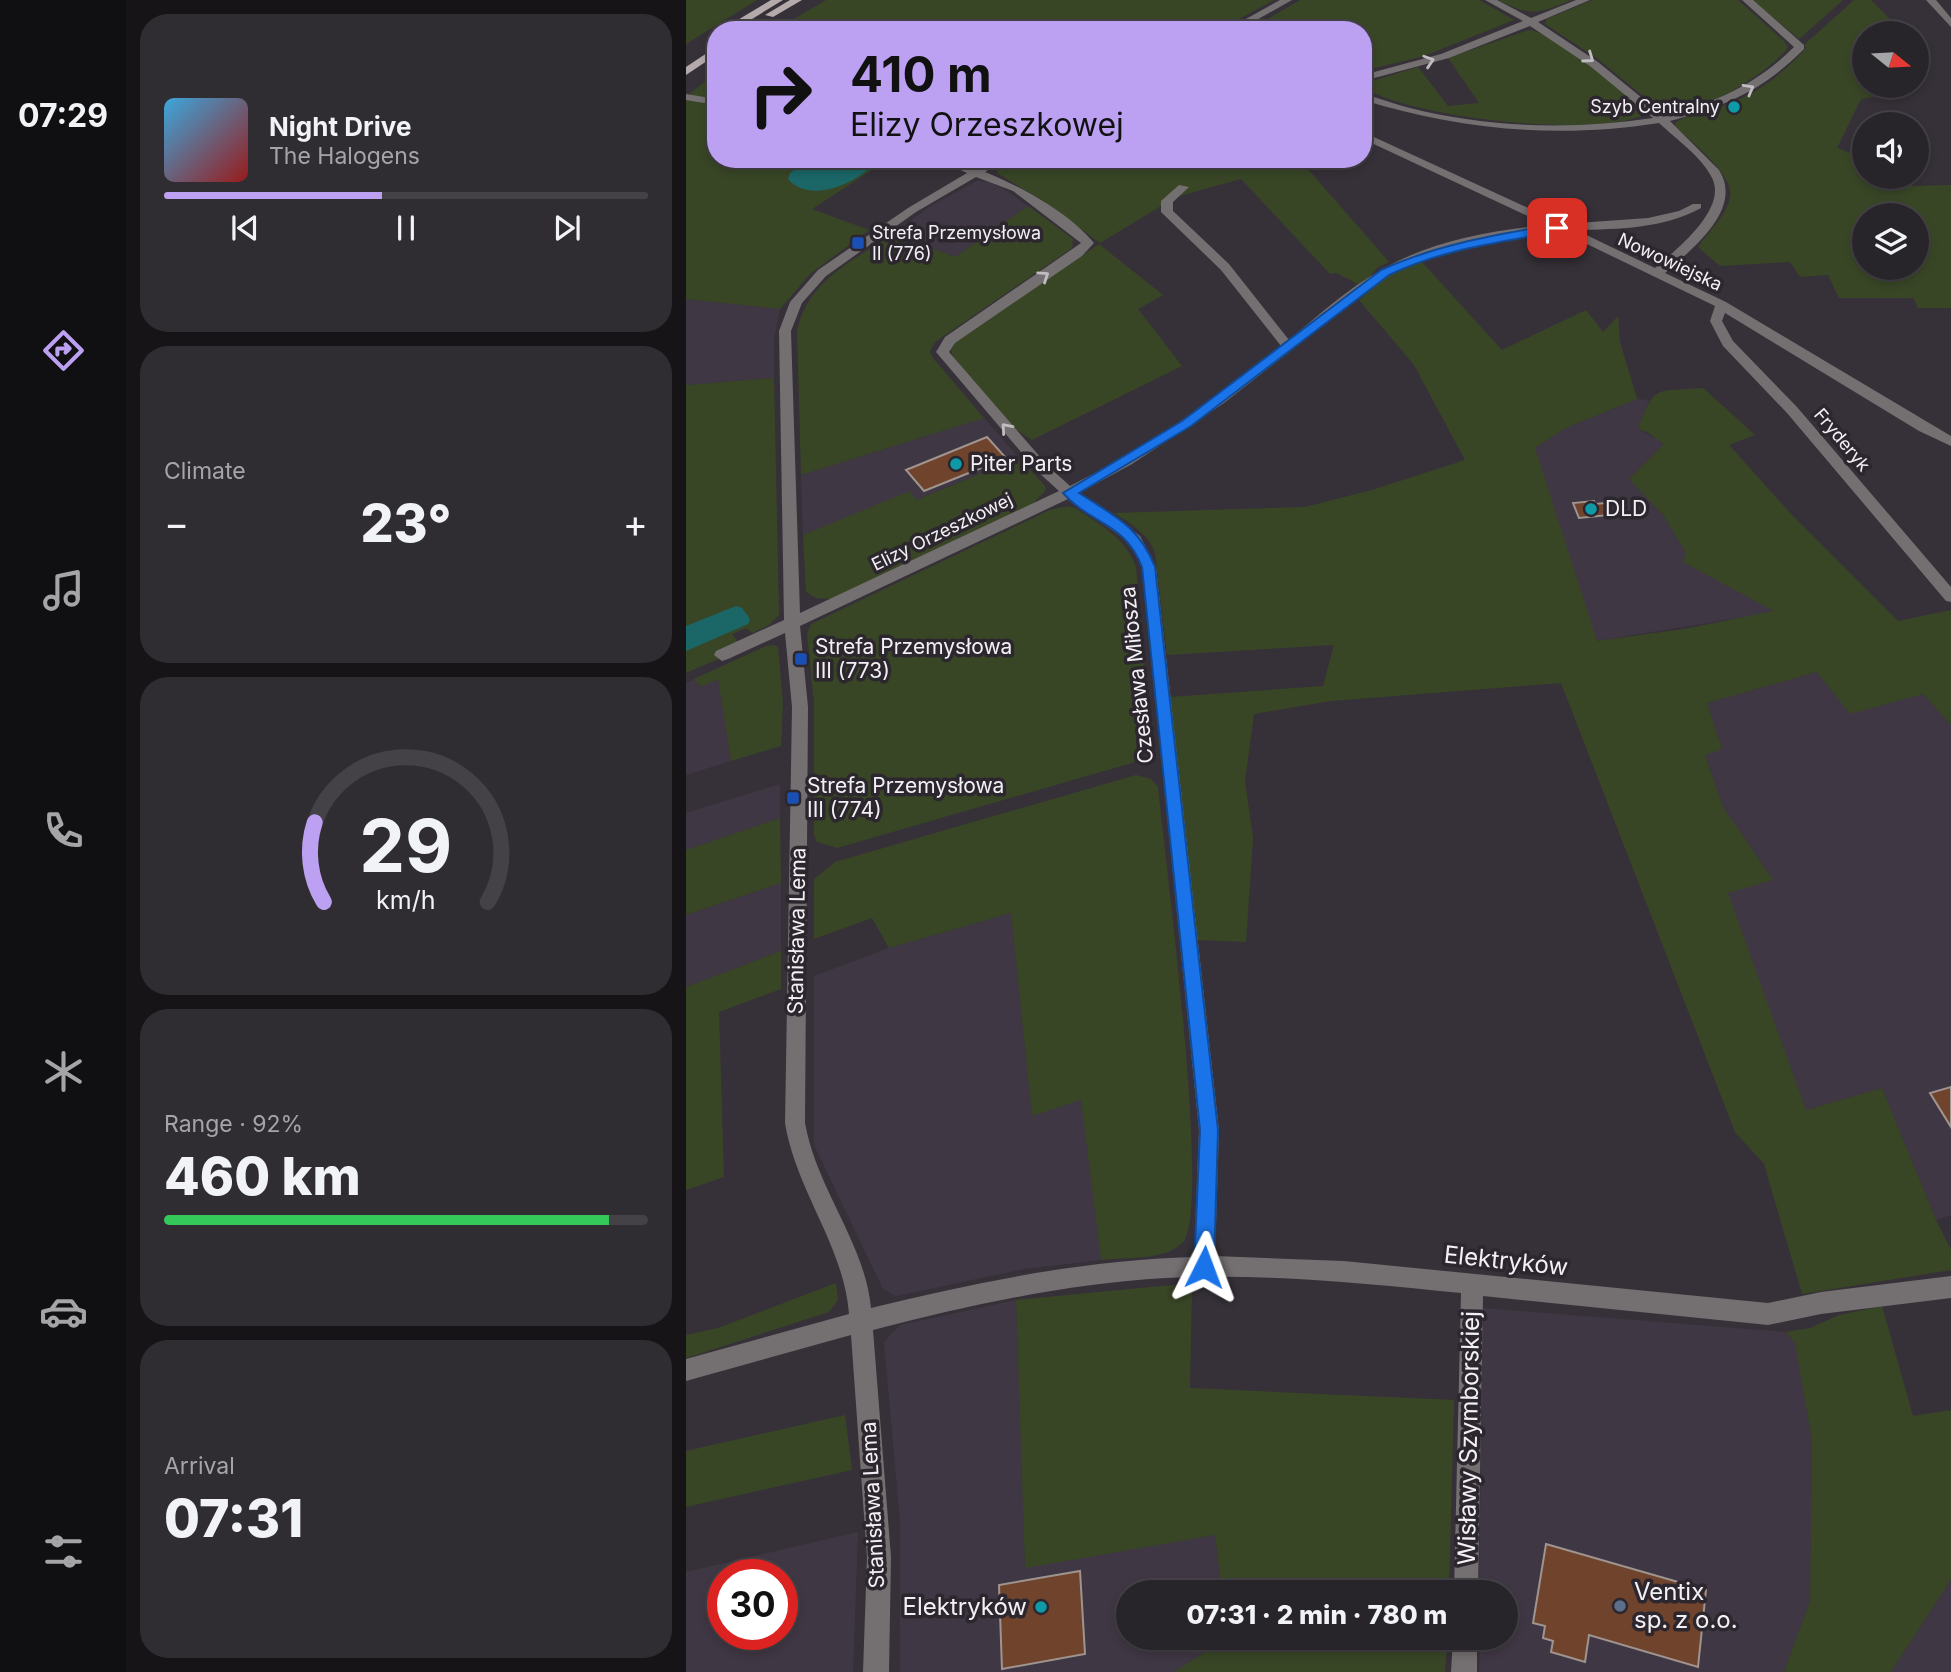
<!DOCTYPE html>
<html lang="en">
<head>
<meta charset="utf-8">
<style>
  body { margin:0; font-family:Inter,sans-serif; background:#302d32; color:#f1f3f6; height:100vh; display:flex; flex-direction:column; font-size:26px; white-space:nowrap }
  * { box-sizing:border-box; margin:0 }
  p { font-size:23px; color:#a5a5a8 }
  .icon { flex:none; width:38px; height:38px; fill:none; stroke:currentColor; stroke-width:2; stroke-linecap:round; stroke-linejoin:round }
  .map { position:relative; flex:1; overflow:hidden }
  .sheet { display:flex; flex-direction:column; gap:14px; padding:14px; background:#161417; width:560px }
  .sheet>* { flex:none }
  .banner { position:absolute; left:21px; top:21px; width:665px; height:147px; border-radius:28px; box-shadow:0 4px 10px #0003,0 0 0 2px #444247; background:#bca0f2; color:#111; overflow:hidden }
  .needle { width:46px; rotate:108deg }
  .tools { position:absolute; left:1166px; top:21px; display:grid; gap:14px }
  .tools a { display:grid; place-items:center; width:77px; height:77px; border-radius:50%; background:#28252a; box-shadow:0 4px 10px #0003,0 0 0 2px #444247; font-size:35px }
  .speed { position:absolute; left:21px; top:1559px; display:flex; gap:14px; font-size:35px; font-weight:700; text-align:center }
  .speed>* { display:grid; place-content:center; width:91px; height:91px; border-radius:50%; background:#28252a; box-shadow:0 4px 10px #0003,0 0 0 2px #444247; line-height:1 }
  .speed .limit { border:10px solid #d22; background:#fff; color:#111 }
  .pin { position:absolute; display:grid; place-items:center; width:60px; height:60px; color:#fff; margin:-30px; border-radius:14px; box-shadow:0 4px 10px #0006 }
  .me { position:absolute; width:77px; margin:-38px; rotate:3deg; stroke-linejoin:round; filter:drop-shadow(0 0 5px #0008) }
  .turn { display:flex; align-items:center; gap:24px; height:147px; padding:0 28px; font-size:32px }
  .turn .icon { width:91px; height:91px; stroke-width:2.5 }
  .turn b { display:block; font-size:49px; line-height:60px }
  .big { font-size:52px; font-weight:800; line-height:1.1 }
  .sheet .card { flex:1; display:flex; flex-direction:column; justify-content:center; gap:10px; min-width:0; padding:0 24px; border-radius:28px; background:#302d32 }
  .sheet .dial { align-items:center; gap:0 }
  .dial svg { height:182px; overflow:visible; fill:none; stroke:#444247; stroke-width:7; stroke-linecap:round; text-anchor:middle }
  .dial text { fill:#f1f3f6; stroke:none }
  .song { display:flex; align-items:center; gap:21px }
  .cover { width:84px; height:84px; border-radius:10px; background:linear-gradient(135deg,hsl(200 70% 55%),hsl(0 70% 35%)) }
  .played { height:7px; border-radius:4px; background:linear-gradient(90deg,#bca0f2 45%,#444247 45%) }
  .keys { display:flex; justify-content:space-around; direction:ltr }
  .heat { display:flex; justify-content:space-between; align-items:center; font-size:38px; direction:ltr }
  .charge { height:10px; border-radius:5px; background:linear-gradient(90deg,#34c759 92%,#444247 0) }
  .trip { position:absolute; left:430px; top:1580px; width:402px; height:70px; border-radius:35px; background:#28252a; box-shadow:0 4px 10px #0003,0 0 0 2px #444247; font-weight:800; line-height:70px; text-align:center }
  main { display:flex; flex:1; min-height:0 }
  .dock { display:flex; flex-direction:column; width:126px; justify-content:space-around; align-items:center; background:#100f11; color:#a5a5a8 }
  .dock .icon { width:49px; height:49px }
  .dock .selected { color:#bca0f2 }
  .dock b { font-size:32px; color:#f1f3f6 }
  .map>svg:first-child { display:block }
</style>
</head>
<body>
<main>
<nav class="dock">
<b>07:29</b>
<svg class="icon selected" aria-label="directions" viewBox="0 0 24 24"><path d="M12 3l9 9-9 9-9-9zM9 14v-3h6M13 9l2 2-2 2"/></svg>
<svg class="icon" aria-label="music" viewBox="0 0 24 24"><path d="M9 18V5l10-2v13"/><circle cx="6" cy="18" r="3"/><circle cx="16" cy="16" r="3"/></svg>
<svg class="icon" aria-label="phone" viewBox="0 0 24 24"><path d="M5 4h4l2 5-3 2q2 4 5 5l2-3 5 2v4C11 20 4 13 5 4z"/></svg>
<svg class="icon" aria-label="climate" viewBox="0 0 24 24"><path d="M12 3v18M4 7l16 10M4 17L20 7"/></svg>
<svg class="icon" aria-label="car" viewBox="0 0 24 24"><path d="M5 17H2v-5l4-1 3-4h7l3 4 3 1v5h-3M9 17h6M6 11h13"/><circle cx="7" cy="17" r="2"/><circle cx="17" cy="17" r="2"/></svg>
<svg class="icon" aria-label="filters" viewBox="0 0 24 24"><path d="M4 7h16M4 17h16"/><circle cx="9" cy="7" r="2"/><circle cx="15" cy="17" r="2"/></svg>
</nav>
<section class="sheet">
<div class="card">
<div class="song"><i class="cover"></i><div><b>Night Drive</b><p>The Halogens</p></div></div>
<div class="played"></div>
<div class="keys"><svg class="icon" aria-label="previous" viewBox="0 0 24 24"><path d="M18 5L8 12l10 7zM5 5v14"/></svg><svg class="icon" aria-label="pause" viewBox="0 0 24 24"><path d="M8 5v14M16 5v14"/></svg><svg class="icon" aria-label="next" viewBox="0 0 24 24"><path d="M6 5l10 7-10 7zM19 5v14"/></svg></div>
</div>
<div class="card"><p>Climate</p>
<div class="heat"><a>−</a><b class="big">23°</b><a>+</a></div>
</div>
<div class="card dial"><svg viewBox="0 0 100 80">
<path d="M14 69A42 42 0 1 1 86 69"/>
<path d="M14 69A42 42 0 0 1 10 34" stroke="#bca0f2"/>
<text x="50" y="56" font-size="32" font-weight="700">29</text>
<text x="50" y="72" font-size="11">km/h</text>
</svg></div>
<div class="card"><p>Range · 92%</p><b class="big">460 km</b><div class="charge"></div></div>
<div class="card"><p>Arrival</p><b class="big">07:31</b></div>
</section>
<div class="map">
<svg width="1265" height="1672" viewBox="0 0 1265 1672">
  <rect width="100%" height="100%" fill="#363138"/>
  <g fill="#403744" fill-rule="evenodd">
    <path d="M 291,181 L 303,182 L 318,189 L 342,206 L 269,257 L 207,234 L 243,207 Z"/>
    <path d="M 0,299 L 94,309 L 88,340 L 88,378 L 0,385 Z"/>
    <path d="M 951,399 L 963,400 L 952,429 L 979,443 L 943,479 L 977,515 L 1000,553 L 1089,612 L 910,641 L 849,448 L 880,428 Z"/>
    <path d="M 298,418 L 333,458 L 229,500 L 224,492 L 117,535 L 115,475 Z"/>
    <path d="M 1131,672 L 1164,713 L 1237,694 L 1265,725 L 1265,1215 L 1250,1220 L 1196,1088 L 1120,1110 L 1041,892 L 1087,880 L 1037,807 L 1019,754 L 1036,748 L 1021,703 Z"/>
    <path d="M 8,679 L 15,687 L 32,679 L 45,761 L 0,775 L 0,683 Z"/>
    <path d="M 94,784 L 94,818 L 0,850 L 0,813 Z"/>
    <path d="M 95,883 L 95,951 L 0,987 L 0,915 Z"/>
    <path d="M 325,913 L 346,1115 L 395,1100 L 415,1260 L 338,1269 L 210,1296 L 197,1289 L 128,1145 L 128,976 L 203,948 Z"/>
    <path d="M 330,1300 L 339,1567 L 529,1535 L 536,1592 L 443,1592 L 443,1638 L 541,1638 L 488,1672 L 214,1672 L 214,1521 L 198,1342 L 214,1325 Z"/>
    <path d="M 797,1308 L 1100,1332 L 1109,1342 L 1126,1441 L 1124,1601 L 1098,1672 L 793,1672 L 794,1638 L 821,1638 L 821,1592 L 793,1592 L 796,1380 L 793,1317 Z"/>
    <path d="M 172,1532 L 167,1672 L 0,1672 L 0,1572 ZM 37,1575 L 96,1575 L 96,1634 L 37,1634 Z"/>
    <path d="M 1265,1579 L 1265,1672 L 1205,1672 L 1223,1644 Z"/>
  </g>
  <g fill="#394626" fill-rule="evenodd">
    <path d="M 0,0 L 71,0 L 0,44 Z"/>
    <path d="M 140,0 L 588,0 L 533,30 L 89,30 Z"/>
    <path d="M 614,0 L 793,0 L 828,20 L 738,56 L 677,71 L 677,30 L 563,30 Z"/>
    <path d="M 812,0 L 886,0 C 850,14 847,17 812,0 Z"/>
    <path d="M 907,0 L 1052,0 L 1098,41 L 1102,48 C 1080,74 1018,113 984,110 C 978,110 973,107 968,105 L 912,59 L 859,24 L 861,19 Z"/>
    <path d="M 1066,0 L 1157,0 L 1113,39 Z"/>
    <path d="M 1168,0 L 1185,0 L 1218,33 L 1178,33 L 1178,86 L 1221,86 L 1226,90 L 1175,99 L 1151,148 L 1178,158 L 1178,177 L 1217,177 L 1227,186 L 1265,185 L 1265,308 L 1232,308 L 1227,298 L 1153,298 L 1142,275 L 1114,277 L 1104,262 L 1034,266 L 1012,247 C 1022,232 1041,215 1044,197 C 1049,175 1004,141 989,126 L 990,122 C 1003,114 1022,111 1036,106 C 1070,95 1097,74 1120,48 L 1118,45 ZM 1178,215 L 1230,215 L 1230,268 L 1178,268 Z"/>
    <path d="M 843,30 C 873,34 932,88 956,108 L 957,115 C 908,138 725,118 679,88 L 680,83 L 732,67 L 762,106 L 793,103 L 762,58 Z"/>
    <path d="M 30,72 L 30,159 L 203,159 L 126,209 L 183,230 L 124,274 L 94,309 L 0,299 L 0,97 Z"/>
    <path d="M 325,159 L 613,159 L 703,262 L 691,268 L 676,286 L 650,273 L 644,274 L 555,179 L 490,197 L 414,243 L 357,201 L 311,173 L 312,168 Z"/>
    <path d="M 342,206 L 387,239 L 386,248 L 249,342 L 244,351 L 246,357 L 298,418 L 115,475 L 111,333 C 118,283 168,260 207,234 L 269,257 Z"/>
    <path d="M 413,244 L 477,295 L 452,309 L 496,366 L 346,440 L 329,429 L 267,357 L 265,349 L 270,342 Z"/>
    <path d="M 735,261 L 816,350 L 900,310 L 917,332 L 932,316 L 934,342 L 951,399 L 880,428 L 849,448 L 911,641 L 998,629 L 1088,611 L 997,562 L 1000,553 L 977,515 L 943,479 L 978,444 L 961,432 L 952,429 C 969,383 970,392 1017,388 L 1069,435 L 1043,445 L 1106,515 L 1212,621 L 1265,610 L 1265,725 L 1237,694 L 1164,714 L 1131,672 L 1021,703 L 1036,749 L 1019,755 L 1037,807 L 1087,880 L 1042,893 L 1120,1110 L 1196,1088 L 1250,1220 L 1265,1250 L 1265,1270 L 1116,1294 L 1078,1164 L 1049,1132 L 875,683 L 645,701 L 568,714 L 559,781 L 567,838 L 560,942 L 510,940 L 484,697 L 637,686 L 648,645 L 481,655 L 469,553 C 462,533 445,524 428,513 L 619,507 L 686,490 L 779,460 L 728,365 L 673,300 L 699,278 Z"/>
    <path d="M 88,378 L 93,615 L 83,625 L 66,633 L 60,628 L 46,634 L 54,645 L 46,653 L 0,673 L 0,385 Z"/>
    <path d="M 333,458 L 359,486 L 360,490 L 346,504 L 146,599 L 130,598 L 120,592 L 117,535 L 224,491 L 230,500 Z"/>
    <path d="M 381,506 L 389,508 C 413,524 441,538 450,568 L 466,747 L 446,763 L 151,848 L 131,842 L 128,835 L 128,704 L 121,633 L 125,624 L 364,510 Z"/>
    <path d="M 88,645 L 92,647 L 97,703 L 95,746 L 45,761 L 32,679 L 15,687 L 8,679 L 80,646 Z"/>
    <path d="M 450,775 L 465,779 L 472,787 C 478,850 526,1210 497,1242 C 480,1261 439,1257 415,1260 L 395,1100 L 346,1116 L 325,913 L 203,948 L 186,918 L 128,939 L 128,879 L 149,862 Z"/>
    <path d="M 94,818 L 95,883 L 0,915 L 0,850 Z"/>
    <path d="M 95,951 L 95,989 L 33,1012 L 38,1177 L 0,1190 L 0,987 Z"/>
    <path d="M 150,1283 L 152,1300 L 143,1312 L 0,1358 L 0,1335 L 32,1328 Z"/>
    <path d="M 506,1283 L 504,1388 L 768,1400 L 763,1592 L 536,1592 L 529,1535 L 339,1568 L 330,1300 Z"/>
    <path d="M 1196,1306 L 1227,1416 L 1265,1410 L 1265,1579 L 1205,1672 L 1098,1672 L 1124,1601 L 1126,1441 L 1109,1343 L 1100,1332 L 1124,1328 L 1153,1315 Z"/>
    <path d="M 159,1415 L 166,1470 L 0,1507 L 0,1451 Z"/>
    <path d="M 541,1638 L 762,1638 L 759,1672 L 488,1672 Z"/>
  </g>
  <g fill="#1b6768">
    <path d="M 125,159 L 194,159 C 174,181 126,206 102,179 L 104,173 Z"/>
    <path d="M 50,606 L 56,608 L 64,619 L 62,624 L 0,651 L 0,626 Z"/>
  </g>
  <g fill="#6f432c" stroke="#9f948f" stroke-width="2">
    <path d="M 301,437 L 320,458 L 238,491 L 220,470 Z"/>
    <path d="M 908,501 L 909,504 L 919,503 L 923,515 L 893,518 L 887,503 Z"/>
    <path d="M 1265,1087 L 1265,1127 L 1244,1093 Z"/>
    <path d="M 860,1544 L 1020,1590 L 1012,1667 L 903,1635 L 899,1662 L 865,1652 L 867,1641 L 857,1638 L 859,1626 L 847,1623 Z"/>
    <path d="M 394,1571 L 399,1654 L 316,1669 L 313,1585 Z"/>
  </g>
  <g fill="none" stroke-linecap="round" stroke-linejoin="round">
    <g fill="#746f70" fill-rule="evenodd">
      <path d="M 594,0 L 606,0 L 553,30 L 540,30 Z"/>
      <path d="M 799,0 L 811,0 L 845,18 L 890,0 L 904,0 L 852,22 L 912,62 L 978,116 C 1029,103 1071,84 1108,47 L 1056,0 L 1067,0 L 1118,45 L 1118,49 C 1075,92 1041,105 984,121 L 1033,170 C 1058,209 1006,249 979,273 L 1040,302 L 1265,436 L 1265,446 L 1233,431 L 1039,313 L 1036,321 L 1047,341 L 1111,407 L 1265,587 L 1265,602 L 1260,601 L 1101,413 L 1037,346 L 1024,321 L 1029,306 L 874,231 L 814,239 L 756,252 L 721,266 L 691,283 L 538,403 L 446,464 L 393,493 L 454,536 L 470,567 L 533,1130 L 529,1256 L 658,1261 L 1082,1303 L 1135,1292 L 1265,1276 L 1265,1298 L 1135,1314 L 1082,1325 L 797,1296 L 792,1592 L 768,1592 L 775,1293 C 677,1283 577,1273 479,1278 C 379,1284 283,1305 187,1330 L 205,1557 L 203,1672 L 177,1672 L 181,1557 L 165,1335 L 0,1381 L 0,1359 L 163,1314 C 158,1246 110,1191 99,1123 L 106,707 L 99,633 L 42,659 L 36,661 L 28,655 L 30,651 L 98,620 L 93,331 L 104,302 L 132,270 L 222,208 L 281,173 L 250,159 L 266,159 L 289,168 L 305,159 L 318,159 L 299,172 C 336,187 382,212 408,243 L 396,256 L 269,343 L 263,352 L 362,466 L 384,486 C 459,448 530,400 595,346 L 535,270 L 475,212 L 475,201 L 493,185 L 503,187 L 487,202 L 487,211 L 543,264 L 603,340 C 633,315 662,288 697,269 C 745,241 806,230 861,225 L 677,139 L 677,132 L 877,224 L 962,218 L 993,211 L 1007,204 L 1015,204 L 1015,208 C 976,229 933,229 890,230 L 969,268 C 990,250 1042,209 1026,178 C 1016,157 990,139 973,123 C 872,139 775,130 677,100 L 677,94 C 693,98 708,104 724,108 C 804,128 886,130 967,118 L 904,66 L 844,26 L 763,58 L 677,81 L 677,75 L 755,54 L 837,21 ZM 290,177 L 327,191 L 395,243 L 259,337 L 250,352 L 352,472 L 373,491 L 114,613 L 105,331 L 116,303 L 140,276 L 230,212 ZM 382,499 L 443,542 L 456,567 L 513,1130 L 508,1257 C 398,1260 291,1282 185,1308 C 179,1243 131,1190 119,1123 L 122,707 L 114,626 Z"/>
      <path d="M 1240,0 L 1250,0 L 1265,18 L 1265,27 Z"/>
      <path d="M 0,94 L 30,99 L 30,105 L 0,100 Z"/>
      <path d="M 767,1638 L 791,1638 L 791,1672 L 765,1672 Z"/>
    </g>
    <g fill="#b5aaab" fill-rule="evenodd">
      <path d="M 85,0 L 97,0 L 48,30 L 35,30 Z"/>
      <path d="M 104,0 L 116,0 L 87,17 L 79,15 Z"/>
      <path d="M 30,47 L 30,55 L 0,75 L 0,67 Z"/>
    </g>
  </g>
  <defs><path id="oneway-chevron" d="M-2-3.5L2.5 0L-2 3.5" fill="none" stroke-width="1.6" stroke-linecap="round" stroke-linejoin="round" transform="scale(1.75)"/></defs>
  <g stroke="#c0bcc0">
    <use href="#oneway-chevron" transform="translate(903 58) rotate(35)"/>
    <use href="#oneway-chevron" transform="translate(743 61) rotate(-18)"/>
    <use href="#oneway-chevron" transform="translate(1063 89) rotate(-29)"/>
    <use href="#oneway-chevron" transform="translate(358 276) rotate(-34)"/>
    <use href="#oneway-chevron" transform="translate(320 428) rotate(-131)"/>
  </g>
  <path fill="#1a73e8" stroke="#114b97" stroke-width="2" d="M 871,224 L 875,225 L 875,230 C 813,244 762,247 703,275 L 505,426 L 393,493 C 428,516 453,526 469,567 L 532,1130 L 528,1267 L 525,1273 L 518,1276 L 511,1273 L 508,1267 L 514,1130 L 456,567 C 438,521 405,525 377,493 L 496,421 L 695,270 C 752,244 810,235 871,224 Z"/>
  <g fill="#0f9aa8" stroke="#2c272e" stroke-width="2.5">
    <circle cx="1048" cy="107" r="7"/>
    <circle cx="270" cy="464" r="7"/>
    <circle cx="905" cy="509" r="7"/>
    <circle cx="355" cy="1607" r="7"/>
  </g>
  <g fill="#1a4fb4" stroke="#2c272e" stroke-width="2.5">
    <rect x="165" y="236" width="14" height="14" rx="3.5"/>
    <rect x="108" y="652" width="14" height="14" rx="3.5"/>
    <rect x="100" y="791" width="14" height="14" rx="3.5"/>
  </g>
  <circle fill="#5c6f8a" stroke="#2c272e" stroke-width="2.5" cx="934" cy="1606" r="7"/>
  <g text-anchor="middle" stroke-width="7" stroke-linejoin="round" paint-order="stroke">
    <g font-size="18" fill="#f3f0f5" stroke="#2c272e" text-anchor="end">
      <text x="1034" y="113">Szyb Centralny</text>
      <text x="186" y="239" text-anchor="start">Strefa Przemysłowa<tspan x="186" dy="21">II (776)</tspan></text>
    </g>
    <g font-size="18" fill="#f3f0f5" stroke="#2c272e">
      <text transform="translate(984 262) rotate(25)" y="6">Nowowiejska</text>
      <text transform="translate(1156 440) rotate(50)" y="6">Fryderyk</text>
      <text transform="translate(256 532) rotate(-26)" y="6">Elizy Orzeszkowej</text>
    </g>
    <g font-size="21" fill="#f3f0f5" stroke="#2c272e" text-anchor="start">
      <text x="284" y="471">Piter Parts</text>
      <text x="919" y="516">DLD</text>
      <text x="129" y="654">Strefa Przemysłowa<tspan x="129" dy="24">III (773)</tspan></text>
      <text x="121" y="793">Strefa Przemysłowa<tspan x="121" dy="24">III (774)</tspan></text>
    </g>
    <g font-size="21" fill="#f3f0f5" stroke="#2c272e">
      <text transform="translate(451 675) rotate(-96)" y="7">Czesława Miłosza</text>
      <text transform="translate(111 931) rotate(-89)" y="7">Stanisława Lema</text>
      <text transform="translate(187 1505) rotate(-93)" y="7">Stanisława Lema</text>
    </g>
    <g font-size="24" fill="#f3f0f5" stroke="#2c272e">
      <text transform="translate(820 1261) rotate(6)" y="8">Elektryków</text>
      <text transform="translate(783 1438) rotate(-89)" y="8">Wisławy Szymborskiej</text>
    </g>
    <g font-size="24" fill="#f3f0f5" stroke="#2c272e" text-anchor="start">
      <text x="948" y="1600">Ventix<tspan x="948" dy="28">sp. z o.o.</tspan></text>
      <text x="341" y="1615" text-anchor="end">Elektryków</text>
    </g>
  </g>
</svg>
<div class="tools">
<a><svg class="needle" viewBox="-14 -14 28 28"><path d="M0-13l5 13h-10z" fill="#e53935"/><path d="M0 13l5-13h-10z" fill="#a5a5a8"/></svg></a>
<a><svg class="icon" aria-label="sound" viewBox="0 0 24 24"><path d="M4 9h4l5-4v14l-5-4H4zM17 9q2 3 0 6"/></svg></a>
<a><svg class="icon" aria-label="layers" viewBox="0 0 24 24"><path d="M12 4l9 5-9 5-9-5zM3 14l9 5 9-5"/></svg></a>
</div>
<div class="speed"><div class="limit">30</div></div>
<div class="pin" style="left:871px;top:228px;background:#d93025"><svg class="icon" aria-label="arrive" viewBox="0 0 24 24"><path d="M6 21V4h12l-3 4 3 4H6"/></svg></div>
<svg class="me" style="left:518px;top:1267px" viewBox="-20 -20 40 40"><path d="M0-17L14 15 0 8-14 15z" fill="#1a73e8" stroke="#fff" stroke-width="4"/></svg>
<div class="trip">07:31 · 2 min · 780 m</div>
<div class="banner">
<div class="turn"><svg class="icon" aria-label="right" viewBox="0 0 24 24"><path d="M7 20v-9h11M14 6l5 5-5 5"/></svg><div><b>410 m</b>Elizy Orzeszkowej</div></div>
</div>
</div>
</main>
</body>
</html>
